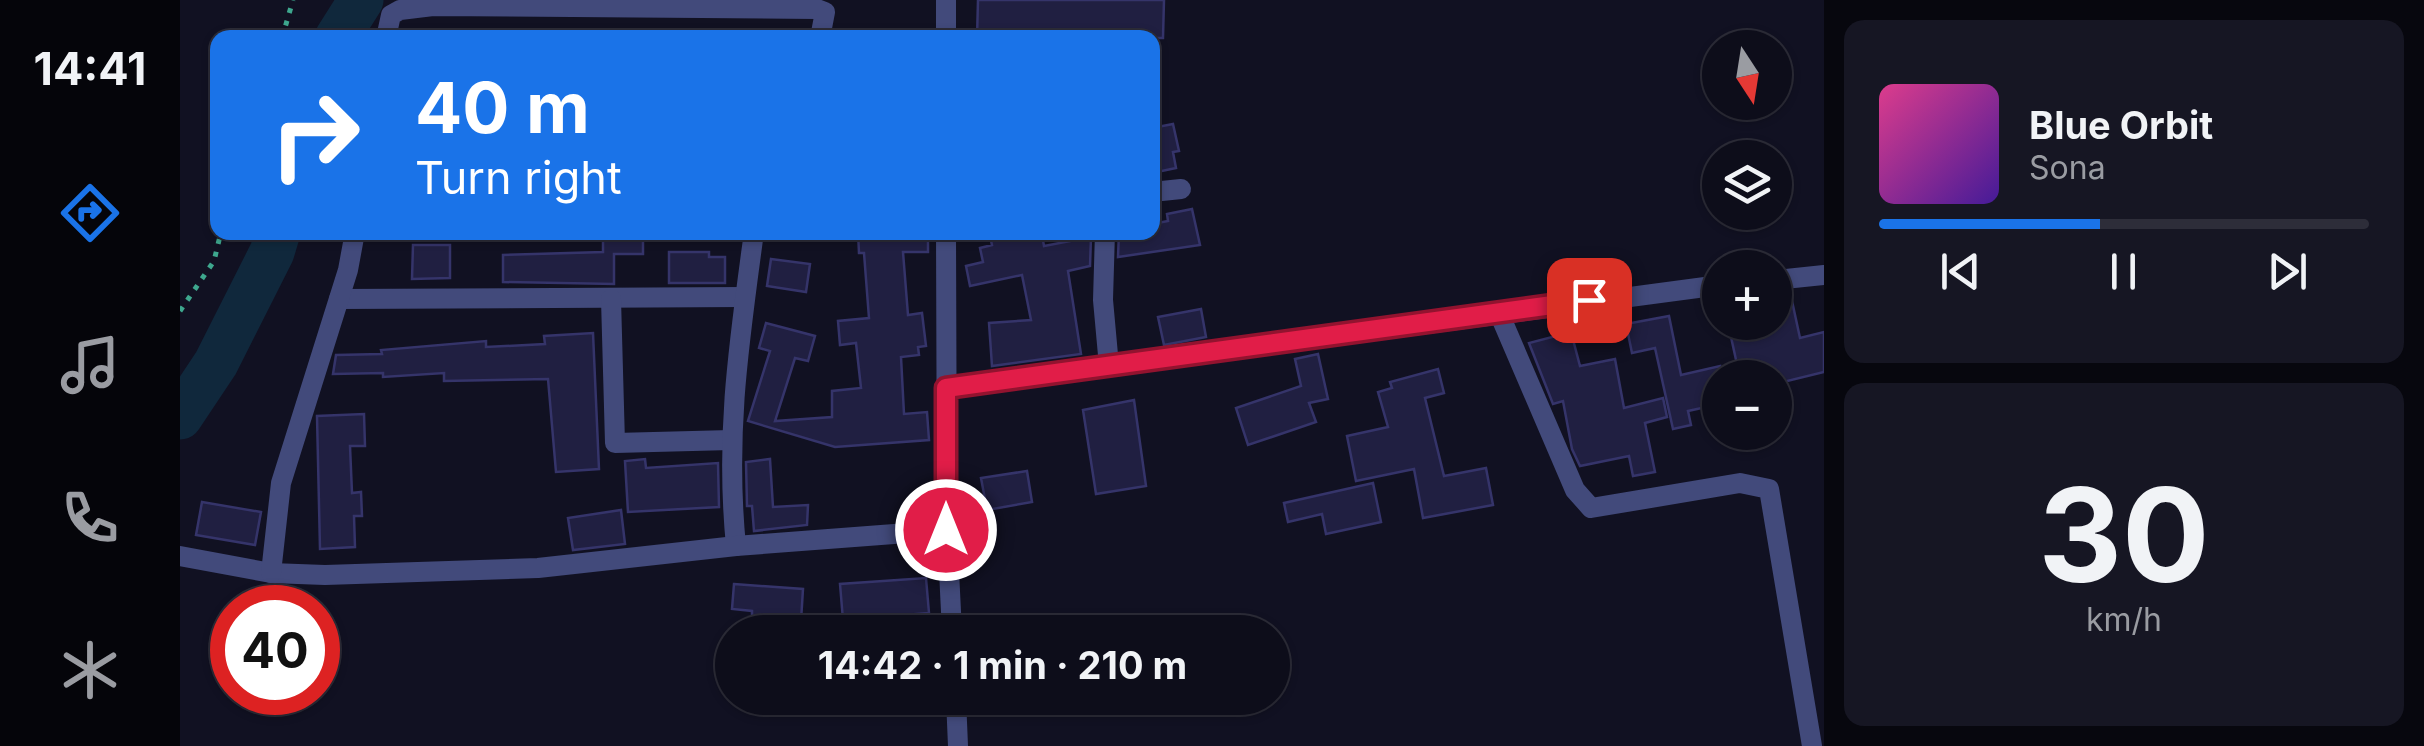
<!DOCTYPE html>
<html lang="en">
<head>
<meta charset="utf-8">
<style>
  body { margin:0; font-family:Inter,sans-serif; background:#161623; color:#f1f3f6; height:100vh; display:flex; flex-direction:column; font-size:38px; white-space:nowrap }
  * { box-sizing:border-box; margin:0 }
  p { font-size:32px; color:#9a9ca2 }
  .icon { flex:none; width:55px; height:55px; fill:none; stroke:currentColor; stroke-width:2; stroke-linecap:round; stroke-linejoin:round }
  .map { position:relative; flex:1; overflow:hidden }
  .side { display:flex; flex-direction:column; gap:20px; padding:20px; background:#07070e; width:600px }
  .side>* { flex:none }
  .top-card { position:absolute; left:30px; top:30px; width:950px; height:210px; border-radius:20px; box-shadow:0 2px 8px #0004,0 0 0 2px #2d2d39; background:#1a73e8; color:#fff; overflow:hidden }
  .needle { width:65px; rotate:168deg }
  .fabs { position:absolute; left:1522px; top:30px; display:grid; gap:20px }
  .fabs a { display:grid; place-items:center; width:90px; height:90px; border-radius:50%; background:#0d0d1a; box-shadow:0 2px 8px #0004,0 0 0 2px #2d2d39; font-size:50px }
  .speed { position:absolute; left:30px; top:585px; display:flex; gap:20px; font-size:50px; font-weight:700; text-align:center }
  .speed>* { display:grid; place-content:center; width:130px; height:130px; border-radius:50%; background:#0d0d1a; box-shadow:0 2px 8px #0004,0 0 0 2px #2d2d39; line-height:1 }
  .speed .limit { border:15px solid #d22; background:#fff; color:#111 }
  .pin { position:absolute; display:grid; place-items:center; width:85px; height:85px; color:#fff; margin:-42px; border-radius:20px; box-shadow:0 5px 15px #0006 }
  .me { position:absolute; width:110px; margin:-55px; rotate:0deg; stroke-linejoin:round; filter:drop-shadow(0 0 8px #0008) }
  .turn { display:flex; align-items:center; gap:35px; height:210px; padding:0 40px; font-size:45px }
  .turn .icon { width:130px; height:130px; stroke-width:2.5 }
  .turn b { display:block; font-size:70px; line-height:85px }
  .side .tile { flex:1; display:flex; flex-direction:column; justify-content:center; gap:15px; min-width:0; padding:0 35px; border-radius:20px; background:#161623 }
  .side .dial { align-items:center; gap:0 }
  .dial b { font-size:130px; line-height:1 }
  .song { display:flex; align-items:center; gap:30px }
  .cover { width:120px; height:120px; border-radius:15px; background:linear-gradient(135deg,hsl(330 70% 55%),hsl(260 70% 35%)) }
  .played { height:10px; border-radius:5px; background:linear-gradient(90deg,#1a73e8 45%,#2d2d39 45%) }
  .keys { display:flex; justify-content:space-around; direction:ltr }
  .trip { position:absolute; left:535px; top:615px; width:575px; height:100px; border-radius:50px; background:#0d0d1a; box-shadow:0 2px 8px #0004,0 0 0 2px #2d2d39; font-weight:700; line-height:100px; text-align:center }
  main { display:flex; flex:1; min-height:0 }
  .dock { display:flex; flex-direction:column; width:180px; justify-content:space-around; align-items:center; background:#05050a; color:#9a9ca2 }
  .dock .icon { width:70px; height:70px }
  .dock .current { color:#1a73e8 }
  .dock b { font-size:45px; color:#f1f3f6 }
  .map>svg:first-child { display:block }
</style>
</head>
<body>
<main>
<nav class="dock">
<b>14:41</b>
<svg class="icon current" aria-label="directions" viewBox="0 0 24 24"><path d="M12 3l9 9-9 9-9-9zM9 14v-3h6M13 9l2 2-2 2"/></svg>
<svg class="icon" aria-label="music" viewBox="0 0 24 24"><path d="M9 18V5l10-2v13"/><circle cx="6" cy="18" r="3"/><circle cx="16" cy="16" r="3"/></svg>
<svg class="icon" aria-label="phone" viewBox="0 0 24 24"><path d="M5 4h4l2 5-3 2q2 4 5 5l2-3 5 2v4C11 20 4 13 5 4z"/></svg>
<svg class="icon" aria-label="climate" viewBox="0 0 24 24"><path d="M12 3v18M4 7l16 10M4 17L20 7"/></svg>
</nav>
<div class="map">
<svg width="1644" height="746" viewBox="0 0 1644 746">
  <rect width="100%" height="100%" fill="#112"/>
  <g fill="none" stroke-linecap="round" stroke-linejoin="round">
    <g stroke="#10283c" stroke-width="45">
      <path d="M 157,38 L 181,0"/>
      <path d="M 0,417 L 36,363 L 92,252 L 98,232"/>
    </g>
  </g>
  <g fill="#201f41" stroke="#35346a" stroke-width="2.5">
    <path d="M 798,0 L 984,0 L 983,38 L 797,38 Z"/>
    <path d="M 993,124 L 999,151 L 993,152 L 996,168 L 977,172 L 972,128 Z"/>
    <path d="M 1012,209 L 1020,245 L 938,257 L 939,232 L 972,232 L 972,224 L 988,221 L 987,214 Z"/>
    <path d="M 678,232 L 748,232 L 748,252 L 723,252 L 728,315 L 742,313 L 746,346 L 738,347 L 739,355 L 721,357 L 724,414 L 747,412 L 749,440 L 655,447 L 568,421 L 590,351 L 579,348 L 586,323 L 635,336 L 628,361 L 615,358 L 595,421 L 652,417 L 652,391 L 681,388 L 676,343 L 660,345 L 658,321 L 689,318 L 684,253 L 679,253 Z"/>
    <path d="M 809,232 L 835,232 L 837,240 L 862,235 L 864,246 L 911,237 L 910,266 L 888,271 L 901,354 L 812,366 L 809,323 L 851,320 L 842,275 L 790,286 L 786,266 L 803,262 L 800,248 L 812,245 Z"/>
    <path d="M 423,233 L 463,233 L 463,254 L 434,254 L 434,284 L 323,282 L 323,255 L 423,252 Z"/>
    <path d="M 233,245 L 270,245 L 270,278 L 232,279 Z"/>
    <path d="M 489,252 L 529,252 L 529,257 L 545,257 L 545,283 L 489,283 Z"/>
    <path d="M 591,259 L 630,264 L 626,292 L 587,286 Z"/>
    <path d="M 1612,301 L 1620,338 L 1644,332 L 1644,372 L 1595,384 L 1595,378 L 1560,378 L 1551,337 L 1595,328 L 1595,304 Z"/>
    <path d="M 1021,309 L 1026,337 L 984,345 L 978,317 Z"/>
    <path d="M 1489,316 L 1501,375 L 1540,366 L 1540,404 L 1508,411 L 1511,425 L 1493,429 L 1475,348 L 1452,353 L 1446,324 Z"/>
    <path d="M 1391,332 L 1400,366 L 1435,359 L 1444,408 L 1483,398 L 1487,417 L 1465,423 L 1475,472 L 1453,476 L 1449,456 L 1400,466 L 1392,449 L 1383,401 L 1373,404 L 1349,343 Z"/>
    <path d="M 413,333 L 419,469 L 376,472 L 368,379 L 264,381 L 264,373 L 203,377 L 203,373 L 153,374 L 156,355 L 202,354 L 201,350 L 306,341 L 306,347 L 365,344 L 364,336 Z"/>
    <path d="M 1138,354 L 1148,399 L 1129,403 L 1136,422 L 1068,445 L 1056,408 L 1121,386 L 1115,359 Z"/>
    <path d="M 1258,369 L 1264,393 L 1245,398 L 1264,476 L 1306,468 L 1313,505 L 1243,518 L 1234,469 L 1176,481 L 1167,436 L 1208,427 L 1198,392 L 1212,388 L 1210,382 Z"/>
    <path d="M 954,400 L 966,486 L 916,494 L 903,410 Z"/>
    <path d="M 184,414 L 185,446 L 170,446 L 172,493 L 181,492 L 182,516 L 174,516 L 175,547 L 140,549 L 137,416 Z"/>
    <path d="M 465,459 L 466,468 L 538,463 L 539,507 L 448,512 L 445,461 Z"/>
    <path d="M 590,459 L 593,507 L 628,505 L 627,525 L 574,531 L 572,506 L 567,506 L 566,462 Z"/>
    <path d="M 847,471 L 852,502 L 807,510 L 801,478 Z"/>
    <path d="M 1193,483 L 1201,522 L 1146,534 L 1142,514 L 1108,522 L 1104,503 Z"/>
    <path d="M 22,502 L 81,512 L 75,545 L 16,535 Z"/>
    <path d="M 441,510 L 445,544 L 393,550 L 388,518 Z"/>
    <path d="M 746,578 L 749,613 L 663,620 L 660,584 Z"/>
    <path d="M 554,584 L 623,589 L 621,621 L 572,618 L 572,611 L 552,609 Z"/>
  </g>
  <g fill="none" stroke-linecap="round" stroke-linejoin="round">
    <g stroke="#3ea78e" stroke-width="5" stroke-dasharray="5 8" stroke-linecap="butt">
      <path d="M 102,38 L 113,0"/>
      <path d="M 0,311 L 34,261 L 41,232"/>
    </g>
    <g stroke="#424a7b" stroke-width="20">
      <path d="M 206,38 L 211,15 L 220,10 L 253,6 L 637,9 L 645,12 L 640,38"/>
      <path d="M 972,192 L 1001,189"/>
      <path d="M 925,232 L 923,300 L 929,366"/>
      <path d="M 1595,280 L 1644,275"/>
      <path d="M 159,299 L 565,297"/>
      <path d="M 431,299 L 435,443 L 551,440"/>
      <path d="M 1319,313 L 1395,490 L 1411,508 L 1560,483 L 1589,489 L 1632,746"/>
      <path d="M 766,388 L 1540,285"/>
      <path d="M 556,546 C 545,434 559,343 574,232"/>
      <path d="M 0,556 L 91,573 L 145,575 L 358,568 L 556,546 L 767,530"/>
      <path d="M 91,573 L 101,483 L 168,270 L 175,232"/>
    </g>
    <g stroke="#424a7b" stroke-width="20">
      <path d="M 766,38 L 766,0"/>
      <path d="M 766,232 L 767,530 L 772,632"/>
      <path d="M 776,698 L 778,746"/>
    </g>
  </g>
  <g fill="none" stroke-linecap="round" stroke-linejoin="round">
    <g stroke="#92132f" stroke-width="25">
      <path id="route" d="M 766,530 L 766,388 L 1409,300"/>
    </g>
    <use href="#route" stroke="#e11d48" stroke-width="18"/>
  </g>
</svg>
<div class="fabs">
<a><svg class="needle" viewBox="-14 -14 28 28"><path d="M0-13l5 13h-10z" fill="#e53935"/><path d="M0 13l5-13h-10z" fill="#9a9ca2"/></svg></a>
<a><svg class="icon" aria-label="layers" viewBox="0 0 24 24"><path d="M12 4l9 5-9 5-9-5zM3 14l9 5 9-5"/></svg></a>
<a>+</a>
<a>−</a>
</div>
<div class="speed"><div class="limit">40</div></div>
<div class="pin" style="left:1409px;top:300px;background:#d93025"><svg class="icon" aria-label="arrive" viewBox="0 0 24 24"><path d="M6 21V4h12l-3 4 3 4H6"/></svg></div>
<svg class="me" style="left:766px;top:530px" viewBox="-20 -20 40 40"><circle r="17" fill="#e11d48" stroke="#fff" stroke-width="3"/><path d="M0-11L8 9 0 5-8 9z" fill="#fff"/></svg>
<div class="trip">14:42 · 1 min · 210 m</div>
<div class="top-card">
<div class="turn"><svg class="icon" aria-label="right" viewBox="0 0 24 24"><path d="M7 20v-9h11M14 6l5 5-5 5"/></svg><div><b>40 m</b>Turn right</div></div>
</div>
</div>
<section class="side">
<div class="tile">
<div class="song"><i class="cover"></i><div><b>Blue Orbit</b><p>Sona</p></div></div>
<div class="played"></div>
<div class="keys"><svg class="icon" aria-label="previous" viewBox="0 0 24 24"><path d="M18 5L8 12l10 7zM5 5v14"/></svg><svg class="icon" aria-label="pause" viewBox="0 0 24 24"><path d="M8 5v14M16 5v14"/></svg><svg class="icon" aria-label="next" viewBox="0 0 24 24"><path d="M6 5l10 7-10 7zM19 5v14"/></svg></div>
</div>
<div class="tile dial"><b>30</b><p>km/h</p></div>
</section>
</main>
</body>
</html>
